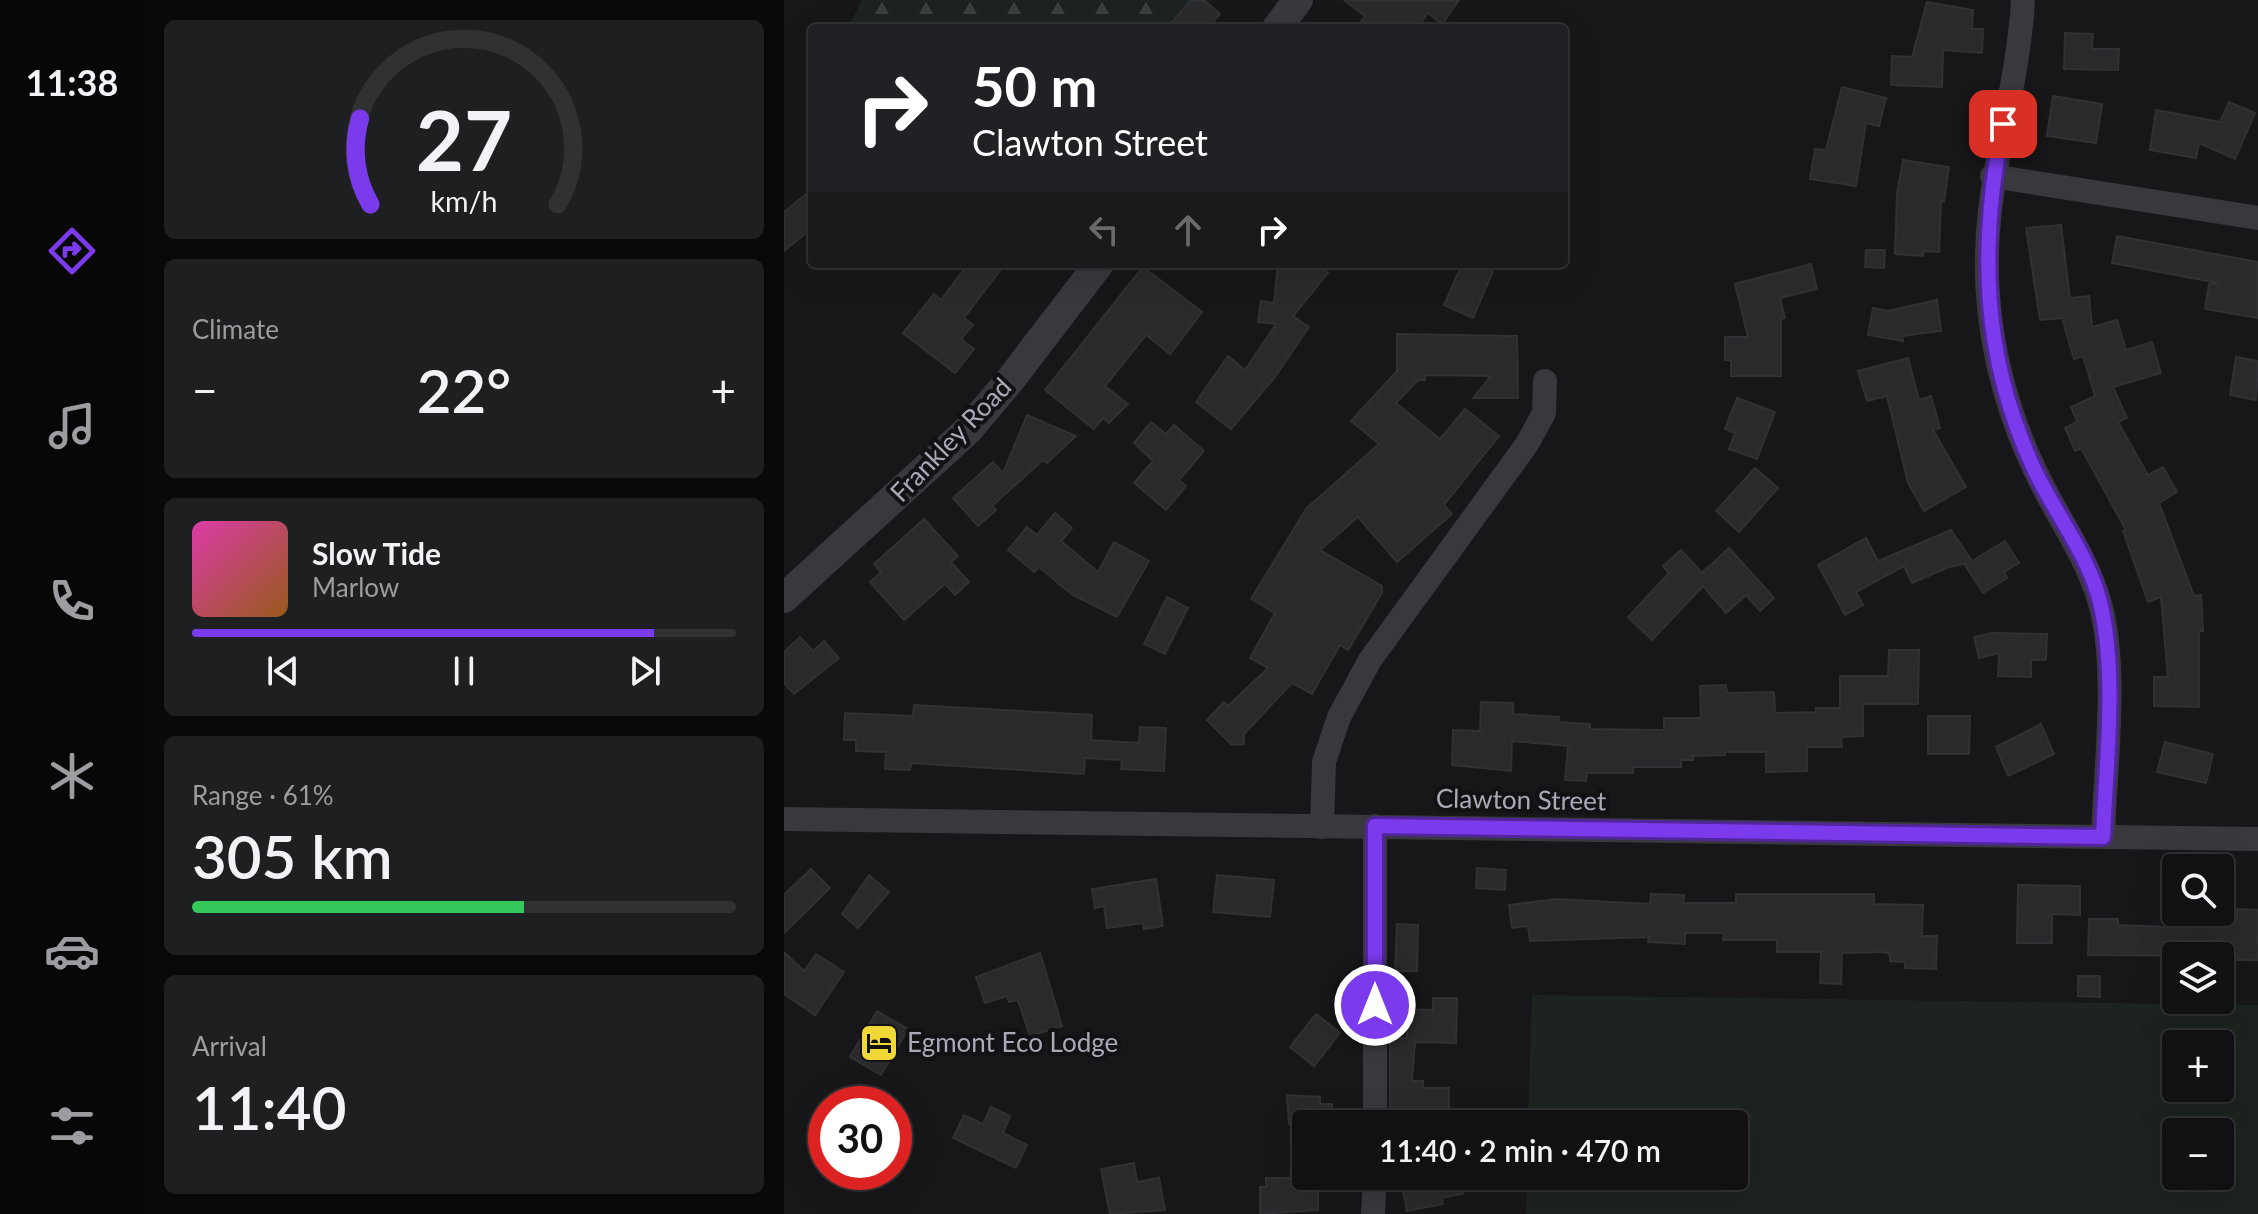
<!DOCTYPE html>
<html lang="en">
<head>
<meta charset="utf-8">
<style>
  body { margin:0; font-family:Lato,sans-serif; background:#1e1f21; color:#f1f3f6; height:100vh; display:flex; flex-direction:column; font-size:30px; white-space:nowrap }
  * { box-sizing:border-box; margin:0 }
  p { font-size:26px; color:#9c9da0 }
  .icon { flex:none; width:44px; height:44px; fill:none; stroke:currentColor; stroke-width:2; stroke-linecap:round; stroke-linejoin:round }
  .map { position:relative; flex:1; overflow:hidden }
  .side { display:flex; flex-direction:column; gap:20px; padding:20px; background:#09090a; width:640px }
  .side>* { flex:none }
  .hud { position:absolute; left:24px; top:24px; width:760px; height:244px; border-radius:8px; box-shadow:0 8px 32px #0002,0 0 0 2px #303133; background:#202124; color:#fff; overflow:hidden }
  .tools { position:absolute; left:1378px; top:854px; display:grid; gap:16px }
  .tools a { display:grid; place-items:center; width:72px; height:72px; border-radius:8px; background:#111113; box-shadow:0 8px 32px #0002,0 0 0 2px #303133; font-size:40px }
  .speed { position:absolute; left:24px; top:1086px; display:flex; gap:16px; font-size:40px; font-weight:700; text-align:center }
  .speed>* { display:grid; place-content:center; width:104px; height:104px; border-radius:50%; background:#111113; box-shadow:0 8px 32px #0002,0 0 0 2px #303133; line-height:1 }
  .speed .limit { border:12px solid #d22; background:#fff; color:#111 }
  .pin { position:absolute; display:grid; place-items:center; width:68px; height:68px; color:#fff; margin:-34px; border-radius:16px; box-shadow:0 4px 12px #0006 }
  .me { position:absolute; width:88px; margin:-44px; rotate:0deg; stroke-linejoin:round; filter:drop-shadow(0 0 6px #0008) }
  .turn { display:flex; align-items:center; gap:28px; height:168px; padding:0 32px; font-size:36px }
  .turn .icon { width:104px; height:104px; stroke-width:2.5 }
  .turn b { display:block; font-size:56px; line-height:68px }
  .lanes { display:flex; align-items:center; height:76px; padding:0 32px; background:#0003; justify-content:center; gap:40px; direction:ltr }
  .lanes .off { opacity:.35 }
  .big { font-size:60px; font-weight:600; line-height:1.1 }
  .side .widget { flex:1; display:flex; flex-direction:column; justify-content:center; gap:12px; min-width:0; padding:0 28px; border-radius:12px; background:#1e1f21 }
  .side .dial { align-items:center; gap:0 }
  .dial svg { height:208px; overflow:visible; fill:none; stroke:#303133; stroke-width:7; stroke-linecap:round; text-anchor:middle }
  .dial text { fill:#f1f3f6; stroke:none }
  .song { display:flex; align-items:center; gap:24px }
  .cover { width:96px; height:96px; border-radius:12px; background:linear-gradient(135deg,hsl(320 70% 55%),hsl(30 70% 35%)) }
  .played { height:8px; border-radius:4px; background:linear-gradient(90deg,#7c3aed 85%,#303133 85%) }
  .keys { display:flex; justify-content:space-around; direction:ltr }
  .heat { display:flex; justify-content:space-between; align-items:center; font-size:44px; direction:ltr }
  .charge { height:12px; border-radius:6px; background:linear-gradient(90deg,#34c759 61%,#303133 0) }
  .trip { position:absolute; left:508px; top:1110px; width:456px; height:80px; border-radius:8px; background:#111113; box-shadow:0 8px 32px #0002,0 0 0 2px #303133; font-weight:600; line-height:80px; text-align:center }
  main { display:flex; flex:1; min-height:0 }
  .menu { display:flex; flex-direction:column; width:144px; justify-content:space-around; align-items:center; background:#070708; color:#9c9da0 }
  .menu .icon { width:56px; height:56px }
  .menu .active { color:#7c3aed }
  .menu b { font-size:36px; color:#f1f3f6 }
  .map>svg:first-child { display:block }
</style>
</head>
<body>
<main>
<nav class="menu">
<b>11:38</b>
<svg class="icon active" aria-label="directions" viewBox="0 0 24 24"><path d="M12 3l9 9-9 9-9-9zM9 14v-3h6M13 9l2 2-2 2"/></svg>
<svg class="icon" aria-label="music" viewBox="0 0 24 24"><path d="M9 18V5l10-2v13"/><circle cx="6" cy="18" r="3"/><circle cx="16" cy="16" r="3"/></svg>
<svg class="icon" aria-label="phone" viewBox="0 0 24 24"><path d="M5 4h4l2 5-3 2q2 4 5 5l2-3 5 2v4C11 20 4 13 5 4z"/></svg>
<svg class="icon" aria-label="climate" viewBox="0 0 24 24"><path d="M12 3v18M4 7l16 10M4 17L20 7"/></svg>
<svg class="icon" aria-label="car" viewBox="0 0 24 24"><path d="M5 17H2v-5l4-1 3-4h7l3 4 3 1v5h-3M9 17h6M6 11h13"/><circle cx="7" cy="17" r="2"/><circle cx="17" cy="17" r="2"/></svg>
<svg class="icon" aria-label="filters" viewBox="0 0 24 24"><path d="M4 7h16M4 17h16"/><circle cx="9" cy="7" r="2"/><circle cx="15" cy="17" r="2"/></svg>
</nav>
<section class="side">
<div class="widget dial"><svg viewBox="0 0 100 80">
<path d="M14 69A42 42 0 1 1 86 69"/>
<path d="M14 69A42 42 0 0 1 10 36" stroke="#7c3aed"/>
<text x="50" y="56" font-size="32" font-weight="700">27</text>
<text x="50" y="72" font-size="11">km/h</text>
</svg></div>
<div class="widget"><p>Climate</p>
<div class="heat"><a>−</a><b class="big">22°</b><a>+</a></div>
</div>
<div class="widget">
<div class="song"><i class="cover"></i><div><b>Slow Tide</b><p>Marlow</p></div></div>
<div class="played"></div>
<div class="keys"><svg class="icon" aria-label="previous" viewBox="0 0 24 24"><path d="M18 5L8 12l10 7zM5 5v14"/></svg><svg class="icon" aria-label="pause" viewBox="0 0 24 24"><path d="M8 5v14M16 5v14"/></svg><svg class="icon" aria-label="next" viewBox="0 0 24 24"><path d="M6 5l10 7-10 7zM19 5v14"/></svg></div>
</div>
<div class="widget"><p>Range · 61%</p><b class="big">305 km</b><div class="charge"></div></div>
<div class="widget"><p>Arrival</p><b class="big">11:40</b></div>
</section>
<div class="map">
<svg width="1474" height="1214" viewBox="0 0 1474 1214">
  <defs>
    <pattern id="forest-firs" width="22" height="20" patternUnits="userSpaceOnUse" patternTransform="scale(2)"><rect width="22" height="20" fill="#1d241f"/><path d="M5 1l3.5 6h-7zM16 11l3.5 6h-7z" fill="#3b413d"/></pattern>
  </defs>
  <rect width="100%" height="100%" fill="#171719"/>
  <path fill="url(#forest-firs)" d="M 78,0 L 423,0 L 408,22 L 397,28 L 64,28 Z"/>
  <path fill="#1d241f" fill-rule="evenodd" d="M 748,995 L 1474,1005 L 1474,1214 L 742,1214 L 743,1176 L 950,1176 L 950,1124 L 744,1124 ZM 1392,1044 L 1436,1044 L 1436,1088 L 1392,1088 ZM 1392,1132 L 1436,1132 L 1436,1176 L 1392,1176 Z"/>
  <g fill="#2a2a2d" stroke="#313135" stroke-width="2">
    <path d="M 407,0 L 420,0 L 436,14 L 424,28 L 383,28 Z"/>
    <path d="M 560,0 L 675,0 L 658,24 L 644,13 L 633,28 L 573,28 L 581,16 Z"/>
    <path d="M 1143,2 L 1189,10 L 1188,29 L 1199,29 L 1198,53 L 1159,50 L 1158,87 L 1107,85 L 1108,56 L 1128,57 Z"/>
    <path d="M 1281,33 L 1309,34 L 1308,49 L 1335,49 L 1334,70 L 1280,69 Z"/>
    <path d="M 1058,87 L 1102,98 L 1095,126 L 1082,123 L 1072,186 L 1026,179 L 1031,149 L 1042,150 Z"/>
    <path d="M 1269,96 L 1318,104 L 1312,143 L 1263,136 Z"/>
    <path d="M 1445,102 L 1471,113 L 1451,159 L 1415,143 L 1412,158 L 1366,150 L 1372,110 L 1436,122 Z"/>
    <path d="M 1119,160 L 1165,167 L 1160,202 L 1157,201 L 1155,252 L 1139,251 L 1139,256 L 1111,254 L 1113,194 Z"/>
    <path d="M 28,189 L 28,228 L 0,251 L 0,212 Z"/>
    <path d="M 1277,225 L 1286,298 L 1305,296 L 1308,327 L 1333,320 L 1342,350 L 1368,342 L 1377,373 L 1329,387 L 1343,418 L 1334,422 L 1364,475 L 1379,467 L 1393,492 L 1375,503 L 1410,596 L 1417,595 L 1419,631 L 1415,631 L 1415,707 L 1370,706 L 1370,677 L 1384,677 L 1377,597 L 1364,602 L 1339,531 L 1342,530 L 1297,448 L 1291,451 L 1281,428 L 1293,422 L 1287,407 L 1311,396 L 1299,356 L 1290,359 L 1278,318 L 1256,320 L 1242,228 Z"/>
    <path d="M 1333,236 L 1474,262 L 1474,318 L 1421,309 L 1425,284 L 1434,283 L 1328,263 Z"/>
    <path d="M 1082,250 L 1101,250 L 1100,268 L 1081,267 Z"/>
    <path d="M 184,264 L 221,264 L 180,318 L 189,325 L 177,339 L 190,349 L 171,373 L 119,333 L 150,294 L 157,300 Z"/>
    <path d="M 494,264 L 533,264 L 544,273 L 509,316 L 525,327 L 491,377 L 447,429 L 412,402 L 444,356 L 461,370 L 492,324 L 474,322 L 477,301 L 490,303 Z"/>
    <path d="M 678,264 L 712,264 L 689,318 L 660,305 Z"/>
    <path d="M 1027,264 L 1033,289 L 996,298 L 1001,318 L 997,319 L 997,376 L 947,376 L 947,360 L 941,360 L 941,337 L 964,337 L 951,284 Z"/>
    <path d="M 359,267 L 418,312 L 386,354 L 362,335 L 321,386 L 344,404 L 325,423 L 319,418 L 310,429 L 261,390 Z"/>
    <path d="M 1153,300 L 1157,331 L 1118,336 L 1119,341 L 1084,335 L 1089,308 L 1104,311 Z"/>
    <path d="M 613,334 L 733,336 L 734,398 L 689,398 L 707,376 L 641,375 L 641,380 L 634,380 L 612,403 L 656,439 L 681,409 L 715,436 L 660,505 L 668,514 L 613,562 L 574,517 L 536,550 L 598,586 L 598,593 L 564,650 L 556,645 L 528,694 L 508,683 L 460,734 L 460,744 L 448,745 L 423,720 L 440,702 L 444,706 L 484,668 L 466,658 L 491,613 L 467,599 L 522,509 L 595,444 L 567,421 L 613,371 Z"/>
    <path d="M 1452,357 L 1474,361 L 1472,400 L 1446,395 Z"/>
    <path d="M 1124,358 L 1135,400 L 1147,396 L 1156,428 L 1149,430 L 1182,487 L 1140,511 L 1124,483 L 1103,396 L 1083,401 L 1074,371 Z"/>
    <path d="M 953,398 L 991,412 L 973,459 L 945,449 L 951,433 L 941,429 Z"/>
    <path d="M 243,415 L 292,436 L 263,463 L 259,460 L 208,506 L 212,510 L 194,526 L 169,498 L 209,462 L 219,473 Z"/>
    <path d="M 367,422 L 382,434 L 390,425 L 420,451 L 395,480 L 402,486 L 382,510 L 350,483 L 369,461 L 350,443 Z"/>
    <path d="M 971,468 L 994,488 L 955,532 L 932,511 Z"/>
    <path d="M 271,513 L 288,528 L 277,541 L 314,572 L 330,542 L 365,561 L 333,617 L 287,594 L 255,567 L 250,572 L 224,550 L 243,527 L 253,535 Z"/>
    <path d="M 140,519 L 174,556 L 167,562 L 185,582 L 171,595 L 161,584 L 120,620 L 86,582 L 97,572 L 90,564 Z"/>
    <path d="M 1167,530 L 1188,561 L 1221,541 L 1235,563 L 1220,572 L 1223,578 L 1199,593 L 1181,565 L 1184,563 L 1165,567 L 1128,583 L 1120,566 L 1072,592 L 1079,605 L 1061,615 L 1034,565 L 1082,538 L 1094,561 Z"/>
    <path d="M 945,548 L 990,598 L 976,611 L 962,595 L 942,613 L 919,586 L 868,640 L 844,617 L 885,573 L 879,566 L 897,550 L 918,573 Z"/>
    <path d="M 383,597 L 404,608 L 381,654 L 360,644 Z"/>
    <path d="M 1208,633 L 1263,634 L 1262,660 L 1247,660 L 1247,677 L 1214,676 L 1215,653 L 1195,658 L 1190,637 Z"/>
    <path d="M 16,637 L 29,651 L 40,641 L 55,658 L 10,694 L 0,683 L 0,652 Z"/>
    <path d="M 1105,650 L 1135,650 L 1134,704 L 1079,704 L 1079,736 L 1057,737 L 1058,747 L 1023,747 L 1023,771 L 982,772 L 982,752 L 941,752 L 941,755 L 909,756 L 909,760 L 897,760 L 897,767 L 849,767 L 849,773 L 803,773 L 802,781 L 781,780 L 784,746 L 728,741 L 727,771 L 668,765 L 669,730 L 696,731 L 697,702 L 729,703 L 729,714 L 775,717 L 774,722 L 806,724 L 806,729 L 880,730 L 880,718 L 917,718 L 916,686 L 942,685 L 943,693 L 990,692 L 991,713 L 1032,712 L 1032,708 L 1056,708 L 1056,676 L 1104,676 Z"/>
    <path d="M 130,705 L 308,715 L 307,740 L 355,743 L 356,727 L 382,728 L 380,771 L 337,769 L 338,760 L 301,758 L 300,774 L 127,763 L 126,770 L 101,769 L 102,752 L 72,751 L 72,740 L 60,740 L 61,713 L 129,716 Z"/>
    <path d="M 1144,716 L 1186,716 L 1185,754 L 1144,754 Z"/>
    <path d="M 1257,724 L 1270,754 L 1224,776 L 1212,747 Z"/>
    <path d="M 1381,742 L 1429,754 L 1422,783 L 1373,772 Z"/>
    <path d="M 693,868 L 722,870 L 721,890 L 692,888 Z"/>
    <path d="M 27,869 L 46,888 L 0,933 L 0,895 Z"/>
    <path d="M 85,875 L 105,892 L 74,928 L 58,914 Z"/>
    <path d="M 433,875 L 490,880 L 486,917 L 429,912 Z"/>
    <path d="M 372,879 L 379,926 L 360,929 L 359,923 L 323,928 L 320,906 L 311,908 L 308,889 Z"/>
    <path d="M 1234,885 L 1296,886 L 1296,915 L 1268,914 L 1268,943 L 1233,943 Z"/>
    <path d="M 867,894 L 900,895 L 899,903 L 952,903 L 952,894 L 1090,894 L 1090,904 L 1139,905 L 1138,936 L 1153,936 L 1152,969 L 1121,968 L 1121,962 L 1106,961 L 1106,954 L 1101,952 L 1058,953 L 1057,984 L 1036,983 L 1037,952 L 993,952 L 993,940 L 939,940 L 940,933 L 901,933 L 901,944 L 864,942 L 865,937 L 746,941 L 744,926 L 728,928 L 725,905 L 773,899 L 866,904 Z"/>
    <path d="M 1453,909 L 1474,910 L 1474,960 L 1446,960 L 1446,956 L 1304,955 L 1305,919 L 1334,919 L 1334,925 L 1407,928 L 1408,917 L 1453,918 Z"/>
    <path d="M 613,924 L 634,925 L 633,971 L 611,971 Z"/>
    <path d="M 0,952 L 20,971 L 32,954 L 60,972 L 31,1015 L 0,994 Z"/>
    <path d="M 256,953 L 278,1026 L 246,1036 L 234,1000 L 225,1002 L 223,996 L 201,1003 L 192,977 Z"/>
    <path d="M 1294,976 L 1316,976 L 1316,997 L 1294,996 Z"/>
    <path d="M 649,998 L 673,998 L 672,1043 L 631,1042 L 628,1081 L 639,1081 L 639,1088 L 665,1088 L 665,1120 L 606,1123 L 606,1037 L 623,1038 L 623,1009 L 649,1010 Z"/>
    <path d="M 93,1011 L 124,1029 L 97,1075 L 66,1057 Z"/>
    <path d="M 532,1014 L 556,1033 L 530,1066 L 506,1047 Z"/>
    <path d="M 503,1095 L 536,1097 L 536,1104 L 548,1104 L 547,1124 L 505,1124 Z"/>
    <path d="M 207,1107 L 226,1116 L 219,1133 L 243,1145 L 232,1168 L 169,1138 L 180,1115 L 199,1124 Z"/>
    <path d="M 350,1163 L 353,1182 L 375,1178 L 381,1210 L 326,1214 L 317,1169 Z"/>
    <path d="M 616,1176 L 653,1176 L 654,1181 L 676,1176 L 679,1194 L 657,1198 L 659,1204 L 623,1211 Z"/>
    <path d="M 482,1178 L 534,1178 L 534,1210 L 476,1214 L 476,1187 L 482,1187 Z"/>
  </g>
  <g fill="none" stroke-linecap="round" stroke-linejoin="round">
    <g stroke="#38383e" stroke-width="24">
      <path d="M 1239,0 C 1233,107 1193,194 1205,307 C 1210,361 1227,421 1251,470 C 1271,514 1301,553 1315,600 C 1335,665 1321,768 1319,837"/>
      <path d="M 1208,176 L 1474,218"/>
      <path d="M 0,819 L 1474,839"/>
      <path d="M 591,826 L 591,1124"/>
      <path d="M 538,827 L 540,762 L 555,717 L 586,660 L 743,444 L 760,413 L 761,381"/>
      <path d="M 589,1214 L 591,1176"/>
    </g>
    <g stroke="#38383e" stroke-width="30">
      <path d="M 493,28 L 514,0"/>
      <path d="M 0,598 L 183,431 L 227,379 L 315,264"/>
    </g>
  </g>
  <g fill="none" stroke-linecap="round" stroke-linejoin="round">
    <g stroke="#51269a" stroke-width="20">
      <path id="route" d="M 591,1005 L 591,826 L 1319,837 C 1322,762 1333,679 1317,606 C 1306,556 1271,514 1250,469 C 1197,354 1195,246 1219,124"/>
    </g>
    <use href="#route" stroke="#7c3aed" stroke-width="14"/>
  </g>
  <defs>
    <g id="hotel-square" transform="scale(2)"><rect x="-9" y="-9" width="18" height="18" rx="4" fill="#f0d837" stroke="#121214"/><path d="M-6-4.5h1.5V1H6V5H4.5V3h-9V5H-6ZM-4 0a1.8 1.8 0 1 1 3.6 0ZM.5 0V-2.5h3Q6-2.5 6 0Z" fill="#111"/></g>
  </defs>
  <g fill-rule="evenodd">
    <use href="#hotel-square" x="95" y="1043"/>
  </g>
  <g text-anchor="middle" stroke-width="8" stroke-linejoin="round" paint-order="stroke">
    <g font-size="26" fill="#a9aab8" stroke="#121214">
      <text transform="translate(167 440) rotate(-46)" y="9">Frankley Road</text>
      <text transform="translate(737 800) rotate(1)" y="9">Clawton Street</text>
    </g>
    <g font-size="26" fill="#a9aab8" stroke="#121214" text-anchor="start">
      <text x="123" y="1052">Egmont Eco Lodge</text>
    </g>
  </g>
</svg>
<div class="tools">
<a><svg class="icon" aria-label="search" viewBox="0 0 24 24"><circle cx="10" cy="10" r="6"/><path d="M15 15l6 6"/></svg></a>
<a><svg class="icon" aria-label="layers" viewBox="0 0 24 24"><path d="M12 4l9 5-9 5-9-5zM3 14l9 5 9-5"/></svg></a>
<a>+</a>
<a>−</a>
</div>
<div class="speed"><div class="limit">30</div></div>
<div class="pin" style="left:1219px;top:124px;background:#d93025"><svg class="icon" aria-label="arrive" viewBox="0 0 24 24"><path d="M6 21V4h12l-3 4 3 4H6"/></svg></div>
<svg class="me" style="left:591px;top:1005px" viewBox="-20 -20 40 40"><circle r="17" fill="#7c3aed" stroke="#fff" stroke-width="3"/><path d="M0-11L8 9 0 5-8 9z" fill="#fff"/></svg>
<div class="trip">11:40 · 2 min · 470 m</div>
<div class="hud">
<div class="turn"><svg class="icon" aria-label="right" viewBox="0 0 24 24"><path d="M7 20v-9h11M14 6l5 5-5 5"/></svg><div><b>50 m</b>Clawton Street</div></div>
<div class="lanes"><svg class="icon off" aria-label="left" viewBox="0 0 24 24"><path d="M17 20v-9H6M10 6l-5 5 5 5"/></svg><svg class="icon off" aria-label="ahead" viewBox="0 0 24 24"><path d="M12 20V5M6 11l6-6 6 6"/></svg><svg class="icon" aria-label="right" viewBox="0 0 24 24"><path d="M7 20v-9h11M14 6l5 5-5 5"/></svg></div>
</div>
</div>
</main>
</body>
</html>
